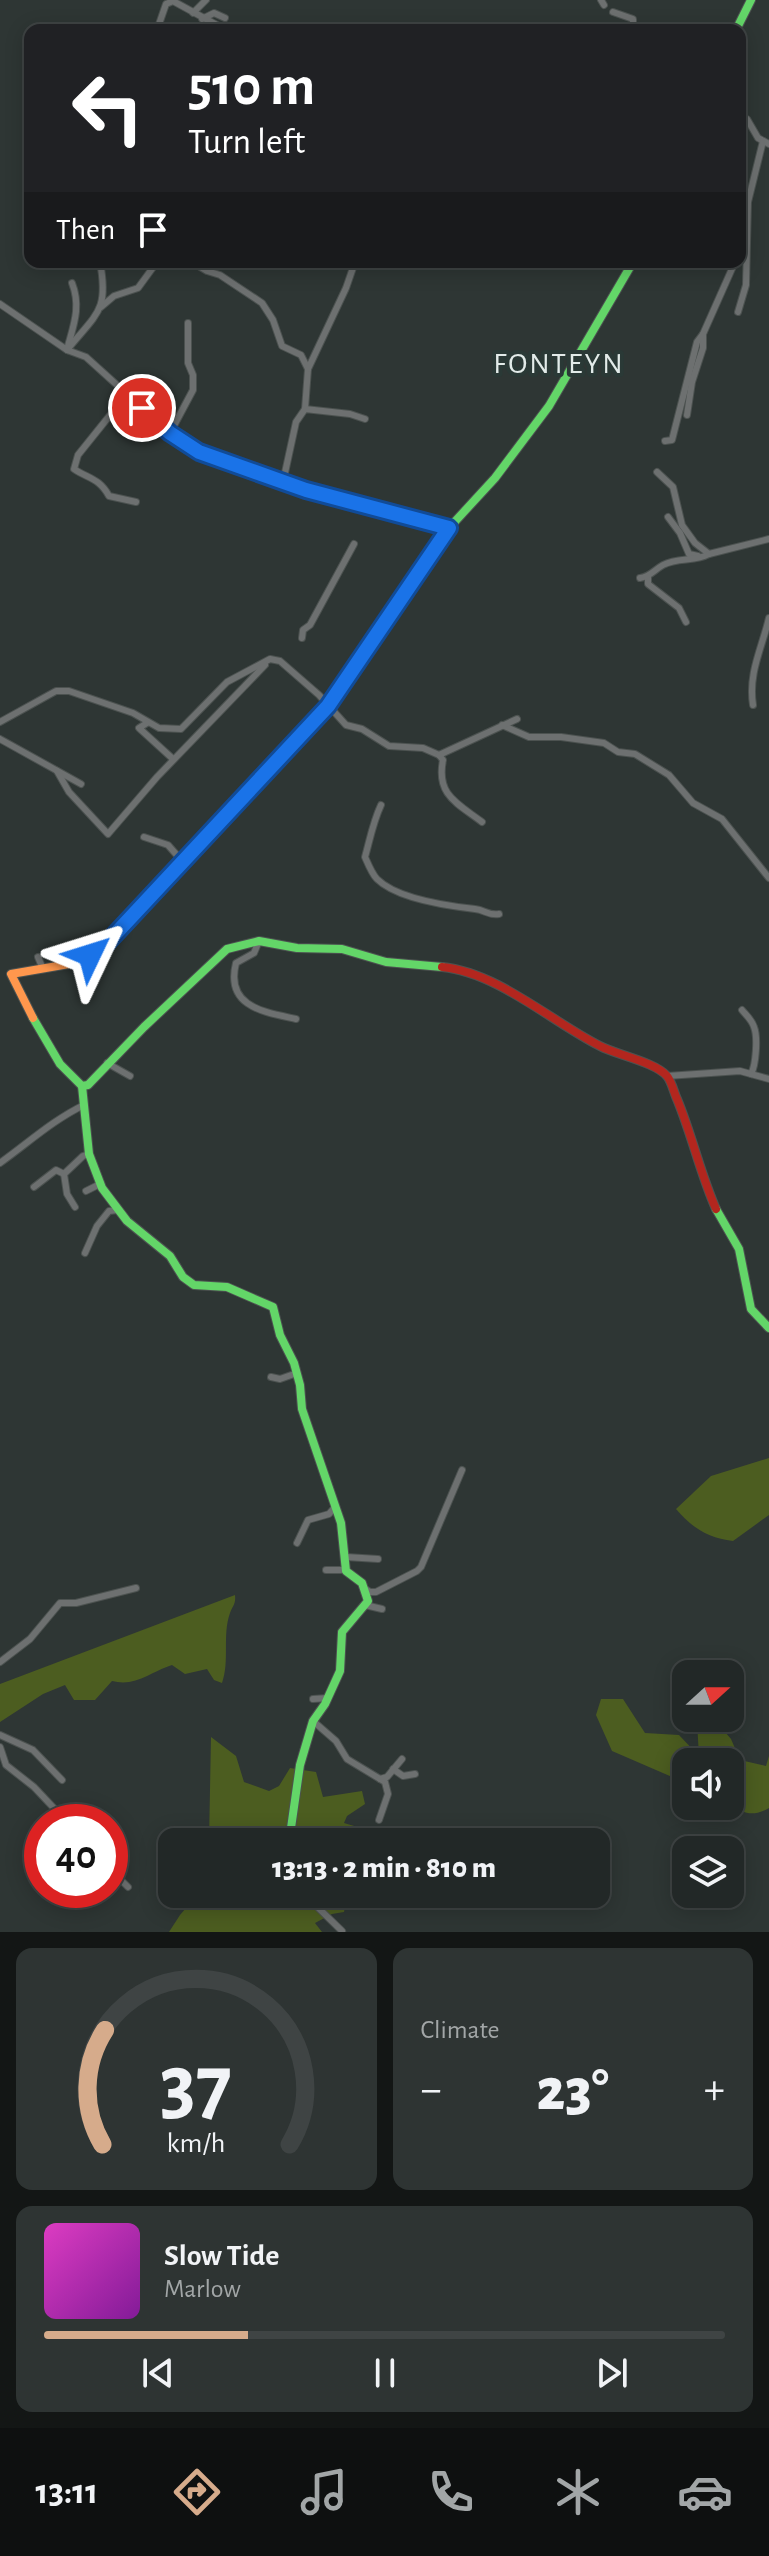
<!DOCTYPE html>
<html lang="en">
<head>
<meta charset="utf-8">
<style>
  body { margin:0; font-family:"Alegreya Sans",sans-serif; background:#2e3433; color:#f1f3f6; height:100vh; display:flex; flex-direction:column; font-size:30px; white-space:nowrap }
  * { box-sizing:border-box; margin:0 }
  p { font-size:26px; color:#a2a6a7 }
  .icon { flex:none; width:44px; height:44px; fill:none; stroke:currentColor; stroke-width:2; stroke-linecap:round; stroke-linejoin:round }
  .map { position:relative; height:1932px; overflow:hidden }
  .details { display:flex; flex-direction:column; gap:16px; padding:16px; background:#131615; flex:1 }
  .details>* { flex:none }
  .top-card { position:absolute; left:24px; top:24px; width:722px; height:244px; border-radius:16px; box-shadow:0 4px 20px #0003,0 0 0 2px #3f4444; background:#202124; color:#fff; overflow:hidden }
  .needle { width:52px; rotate:69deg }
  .buttons { position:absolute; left:672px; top:1660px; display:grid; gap:16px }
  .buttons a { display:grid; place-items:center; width:72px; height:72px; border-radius:16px; background:#222827; box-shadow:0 4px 20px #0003,0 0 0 2px #3f4444; font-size:40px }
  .speed { position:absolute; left:24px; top:1804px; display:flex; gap:16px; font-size:40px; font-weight:700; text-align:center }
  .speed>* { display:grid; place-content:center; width:104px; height:104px; border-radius:50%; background:#222827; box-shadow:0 4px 20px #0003,0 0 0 2px #3f4444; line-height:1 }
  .speed .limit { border:12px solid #d22; background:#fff; color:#111 }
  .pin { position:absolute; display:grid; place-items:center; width:68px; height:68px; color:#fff; margin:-34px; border:4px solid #fff; border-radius:50%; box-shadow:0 2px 8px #0007 }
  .me { position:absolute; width:88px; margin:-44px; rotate:49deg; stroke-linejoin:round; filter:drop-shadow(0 0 6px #0008) }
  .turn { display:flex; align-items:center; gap:28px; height:168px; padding:0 32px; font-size:36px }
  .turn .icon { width:104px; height:104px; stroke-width:2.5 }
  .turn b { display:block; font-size:56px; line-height:68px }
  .then { display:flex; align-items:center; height:76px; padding:0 32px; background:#0003; gap:16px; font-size:30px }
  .big { font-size:60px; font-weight:800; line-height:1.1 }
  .details .tile { flex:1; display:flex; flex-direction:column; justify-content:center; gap:12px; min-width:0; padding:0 28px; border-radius:16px; background:#2e3433 }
  .details .dial { align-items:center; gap:0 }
  .dial svg { height:208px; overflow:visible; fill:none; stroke:#3f4444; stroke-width:7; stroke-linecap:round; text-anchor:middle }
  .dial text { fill:#f1f3f6; stroke:none }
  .song { display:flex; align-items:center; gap:24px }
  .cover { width:96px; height:96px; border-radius:12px; background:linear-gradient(135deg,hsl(310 70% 55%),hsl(290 70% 35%)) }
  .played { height:8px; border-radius:4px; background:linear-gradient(90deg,#d6ab8b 30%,#3f4444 30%) }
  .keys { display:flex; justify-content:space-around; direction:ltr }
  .heat { display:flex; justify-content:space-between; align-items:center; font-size:44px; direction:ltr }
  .details .tiles { flex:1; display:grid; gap:16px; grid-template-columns:1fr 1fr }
  .tile:last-child { grid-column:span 2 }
  .trip { position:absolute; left:158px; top:1828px; width:452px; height:80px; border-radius:16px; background:#222827; box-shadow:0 4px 20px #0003,0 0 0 2px #3f4444; font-weight:800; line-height:80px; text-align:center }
  .menu { display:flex; height:128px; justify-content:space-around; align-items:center; background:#0e1010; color:#a2a6a7 }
  .menu .icon { width:56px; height:56px }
  .menu .active { color:#d6ab8b }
  .menu b { font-size:36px; color:#f1f3f6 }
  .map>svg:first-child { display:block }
</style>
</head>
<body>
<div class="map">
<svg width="769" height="1932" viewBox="0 0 769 1932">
  <rect width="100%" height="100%" fill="#2e3634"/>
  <g fill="#4c5d20">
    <path d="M 769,1458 L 769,1515 L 733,1541 C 708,1538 692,1528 676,1509 L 711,1476 Z"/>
    <path d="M 235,1595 C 236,1604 233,1605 230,1613 C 222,1635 230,1661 222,1683 L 214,1680 L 207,1669 L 185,1674 L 172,1665 C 150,1672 136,1687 112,1681 L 95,1700 L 74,1700 L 65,1685 L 43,1694 L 0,1722 L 0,1684 Z"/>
    <path d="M 601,1699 L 623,1699 L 645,1733 L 679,1735 L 699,1756 L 697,1722 L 713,1718 L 731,1739 L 740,1760 L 766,1766 L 769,1756 L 769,1808 C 753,1817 744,1814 730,1804 L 730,1762 L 686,1762 L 686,1783 L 612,1751 L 596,1715 Z"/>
    <path d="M 211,1737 L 236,1756 L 244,1782 L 269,1791 L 279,1786 L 290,1768 L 316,1772 L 323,1797 L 362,1791 L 365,1804 L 347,1816 L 344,1823 L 361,1828 L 361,1837 L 346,1840 L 314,1834 L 311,1842 L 209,1842 Z"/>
    <path d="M 198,1894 L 347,1894 L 344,1912 L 332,1914 L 315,1923 L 322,1932 L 169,1932 L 180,1915 Z"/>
  </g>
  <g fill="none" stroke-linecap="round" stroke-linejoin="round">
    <g stroke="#4c5250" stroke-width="8">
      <g id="street">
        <path d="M 601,0 L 604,5"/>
        <path d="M 613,12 L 633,19 L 633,30"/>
        <path d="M 193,13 L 206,0"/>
        <path d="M 202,19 L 214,13 L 225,18"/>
        <path d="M 157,30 L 166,4 L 173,1 L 226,30"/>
        <path d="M 740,117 L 747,119 L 758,138 L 769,144"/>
        <path d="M 740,249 L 746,237"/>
        <path d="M 192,262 L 207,271 L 220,275 L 262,303 L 273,320 L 282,346 L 301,355 L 308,369 L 305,409"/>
        <path d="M 0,304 L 67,350 L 86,357 L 170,433 L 199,452 L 306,490 L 449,528"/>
        <path d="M 101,307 L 114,296 L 138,288 L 157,262"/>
        <path d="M 738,312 L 746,285 L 748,202 L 763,141"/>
        <path d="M 68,346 C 74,324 81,306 72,283"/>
        <path d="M 67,350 C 97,313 109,311 100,262"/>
        <path d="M 308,369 L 346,288 L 355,262"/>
        <path d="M 127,394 L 78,455 L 74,469 C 89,479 99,478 109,496 L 136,502"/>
        <path d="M 687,415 L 692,382 L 703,348 L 703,334 L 735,262"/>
        <path d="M 170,433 L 193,390 L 193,375 L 188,363 L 188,323"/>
        <path d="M 665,441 L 672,440 L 697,342 L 703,334"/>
        <path d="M 657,472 L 673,487 L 682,525 L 695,543 L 709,554"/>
        <path d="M 283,482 L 296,422 L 305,409 L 350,414 L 365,419"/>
        <path d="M 668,517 L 680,533 L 689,554 L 698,556"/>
        <path d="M 648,576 L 648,584 L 679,608 L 686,622"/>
        <path d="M 640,578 C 650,577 654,570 663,565 C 678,557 695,562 709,554 L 769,539"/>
        <path d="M 302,638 L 303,630 L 310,625 L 354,544"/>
        <path d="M 753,705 C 748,673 762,648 769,618"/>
        <path d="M 0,722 L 56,691 L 69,691 L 133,713 L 159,728 L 181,729 L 227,682 L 270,659 L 280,661 L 319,695 L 346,725 L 362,729 L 389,746 L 423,748 L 439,755 L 443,760 C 436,795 457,803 482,822"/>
        <path d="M 147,723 L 139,728 L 173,759"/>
        <path d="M 502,725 L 529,737 L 561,737 L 604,743 L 618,752 L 635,754 L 669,775 L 693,803 L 722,819 L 769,878"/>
        <path d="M 0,739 L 81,784"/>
        <path d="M 439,755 L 517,719"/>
        <path d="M 57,771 L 69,792 L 108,834 L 157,777 L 265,665"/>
        <path d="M 381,805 C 373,822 370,839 365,857 C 368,864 372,874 377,879 C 397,899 448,906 475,909 C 485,910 489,916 499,914"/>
        <path d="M 144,837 L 168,845 L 182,861"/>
        <path d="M 259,941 L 254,953 L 236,963 C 225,1007 264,1012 296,1019"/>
        <path d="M 38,957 L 43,969"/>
        <path d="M 742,1010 C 746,1015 752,1020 754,1027 C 758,1037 756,1065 751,1074"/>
        <path d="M 107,1063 L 130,1076"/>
        <path d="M 667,1076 L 740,1071 L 769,1079"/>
        <path d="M 0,1163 C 28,1143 53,1120 84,1105"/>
        <path d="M 34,1187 L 56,1170 L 64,1174"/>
        <path d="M 86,1191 L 100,1184"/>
        <path d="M 75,1207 L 67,1194 L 64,1174 L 83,1156 L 89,1154"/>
        <path d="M 85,1253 L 97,1226 L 109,1211 L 118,1210"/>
        <path d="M 271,1377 L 280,1379 L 297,1373"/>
        <path d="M 297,1543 L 308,1520 L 329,1514 L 335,1507"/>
        <path d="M 346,1557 L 378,1559"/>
        <path d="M 326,1570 L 341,1570"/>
        <path d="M 364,1588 L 370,1592 L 376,1592 L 417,1571 L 421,1567 L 462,1470"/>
        <path d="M 365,1605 L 382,1609"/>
        <path d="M 0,1662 L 30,1639 L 60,1603 L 76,1603 L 136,1588"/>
        <path d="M 313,1699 L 328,1698"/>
        <path d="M 313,1721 L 336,1741 L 347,1759 L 385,1782 L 388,1794 L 379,1820"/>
        <path d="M 0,1735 L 33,1750 L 62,1780"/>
        <path d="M 0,1747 L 6,1765 L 34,1787 L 67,1822"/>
        <path d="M 393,1769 L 403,1776 L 415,1774"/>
        <path d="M 380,1779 L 387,1777 L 402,1759"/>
        <path d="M 110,1869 L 128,1887"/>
        <path d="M 304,1894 L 342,1931"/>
      </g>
    </g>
    <g stroke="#4c5250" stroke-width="10">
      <g id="fast">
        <path d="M 736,30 L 751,0"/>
        <path d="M 182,861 L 240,802 L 338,694 L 449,528 L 495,478 L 549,406 L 633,262"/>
        <path d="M 33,1018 L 60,1064 L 82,1086 L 88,1085 L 144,1027 L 227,949 L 259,941 L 297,948 L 342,949 L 386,962 L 442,967"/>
        <path d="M 82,1086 L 89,1154 L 102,1188 L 127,1221 L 170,1256 L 183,1277 L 194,1285 L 227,1287 L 273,1307 L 280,1335 L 294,1363 L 300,1385 L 302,1409 L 341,1523 L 346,1571 L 362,1583 L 368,1601 L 342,1632 L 340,1671 L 325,1704 L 313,1721 L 300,1765 L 289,1842"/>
        <path d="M 716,1209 L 739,1249 L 751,1309 L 769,1328"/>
      </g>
    </g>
    <g stroke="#4c5250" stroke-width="10">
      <path id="slow" d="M 33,1018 L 11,974 L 69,964 L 105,945 L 182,861"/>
    </g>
    <g stroke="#4c5250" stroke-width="10">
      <path id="jam" d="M 442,967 C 497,972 552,1022 600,1046 C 617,1055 655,1062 667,1076 C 672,1082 674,1093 677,1099 C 692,1135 700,1173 716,1209"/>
    </g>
    <use href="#street" stroke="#6d7070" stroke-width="6"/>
    <use href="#fast" stroke="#63d668" stroke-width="8"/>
    <use href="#slow" stroke="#ff974d" stroke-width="8"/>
    <use href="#jam" stroke="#b3261e" stroke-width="8"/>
  </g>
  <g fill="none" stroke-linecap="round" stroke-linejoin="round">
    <g stroke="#114b97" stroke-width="20">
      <path id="route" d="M 90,955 L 105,945 L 328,706 L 449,528 L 306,490 L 199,452 L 170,433 L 142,408"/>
    </g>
    <use href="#route" stroke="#1a73e8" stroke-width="14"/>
  </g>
  <g text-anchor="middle" stroke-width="8" stroke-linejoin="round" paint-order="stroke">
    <g font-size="30" letter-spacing="2" fill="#e2ebe9" stroke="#2a3936">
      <text x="559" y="373">FONTEYN</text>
    </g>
  </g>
</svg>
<div class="buttons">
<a><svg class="needle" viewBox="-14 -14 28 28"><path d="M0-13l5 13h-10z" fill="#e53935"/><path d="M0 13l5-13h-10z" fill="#a2a6a7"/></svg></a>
<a><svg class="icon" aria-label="sound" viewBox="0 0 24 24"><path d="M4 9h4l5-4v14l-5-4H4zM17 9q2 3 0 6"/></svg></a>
<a><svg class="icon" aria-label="layers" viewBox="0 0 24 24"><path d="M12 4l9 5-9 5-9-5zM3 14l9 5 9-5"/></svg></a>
</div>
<div class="speed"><div class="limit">40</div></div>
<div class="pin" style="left:142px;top:408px;background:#d93025"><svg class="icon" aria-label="arrive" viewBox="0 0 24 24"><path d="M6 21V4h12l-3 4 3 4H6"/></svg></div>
<svg class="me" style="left:90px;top:955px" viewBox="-20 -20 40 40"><path d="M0-17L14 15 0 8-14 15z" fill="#1a73e8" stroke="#fff" stroke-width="4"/></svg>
<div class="trip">13:13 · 2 min · 810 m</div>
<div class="top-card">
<div class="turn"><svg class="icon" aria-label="left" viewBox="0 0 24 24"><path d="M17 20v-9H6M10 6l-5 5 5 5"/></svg><div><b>510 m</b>Turn left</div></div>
<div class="then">Then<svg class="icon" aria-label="arrive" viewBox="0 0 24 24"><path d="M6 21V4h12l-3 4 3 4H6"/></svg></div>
</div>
</div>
<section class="details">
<div class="tiles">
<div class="tile dial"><svg viewBox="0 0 100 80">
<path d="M14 69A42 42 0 1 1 86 69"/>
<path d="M14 69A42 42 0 0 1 15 25" stroke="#d6ab8b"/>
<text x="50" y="56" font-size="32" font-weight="700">37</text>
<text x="50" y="72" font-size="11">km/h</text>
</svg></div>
<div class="tile"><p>Climate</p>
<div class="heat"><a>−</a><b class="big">23°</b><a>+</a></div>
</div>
<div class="tile">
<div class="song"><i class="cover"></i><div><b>Slow Tide</b><p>Marlow</p></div></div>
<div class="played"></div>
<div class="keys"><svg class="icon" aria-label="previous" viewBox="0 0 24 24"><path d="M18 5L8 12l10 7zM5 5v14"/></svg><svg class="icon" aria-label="pause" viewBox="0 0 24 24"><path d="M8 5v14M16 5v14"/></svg><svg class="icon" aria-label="next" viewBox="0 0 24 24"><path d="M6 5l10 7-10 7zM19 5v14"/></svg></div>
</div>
</div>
</section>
<nav class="menu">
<b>13:11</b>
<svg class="icon active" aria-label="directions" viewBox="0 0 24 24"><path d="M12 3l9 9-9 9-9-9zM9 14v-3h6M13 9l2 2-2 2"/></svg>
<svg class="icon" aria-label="music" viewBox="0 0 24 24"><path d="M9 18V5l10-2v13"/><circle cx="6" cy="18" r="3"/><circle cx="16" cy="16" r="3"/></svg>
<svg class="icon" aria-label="phone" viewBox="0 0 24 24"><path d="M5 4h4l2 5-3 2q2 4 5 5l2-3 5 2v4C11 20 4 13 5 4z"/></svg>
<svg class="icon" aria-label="climate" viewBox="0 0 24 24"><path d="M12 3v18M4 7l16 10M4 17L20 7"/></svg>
<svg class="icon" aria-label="car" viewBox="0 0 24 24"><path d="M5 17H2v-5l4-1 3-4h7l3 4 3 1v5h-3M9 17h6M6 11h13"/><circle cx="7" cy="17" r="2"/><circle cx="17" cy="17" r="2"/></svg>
</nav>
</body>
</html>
